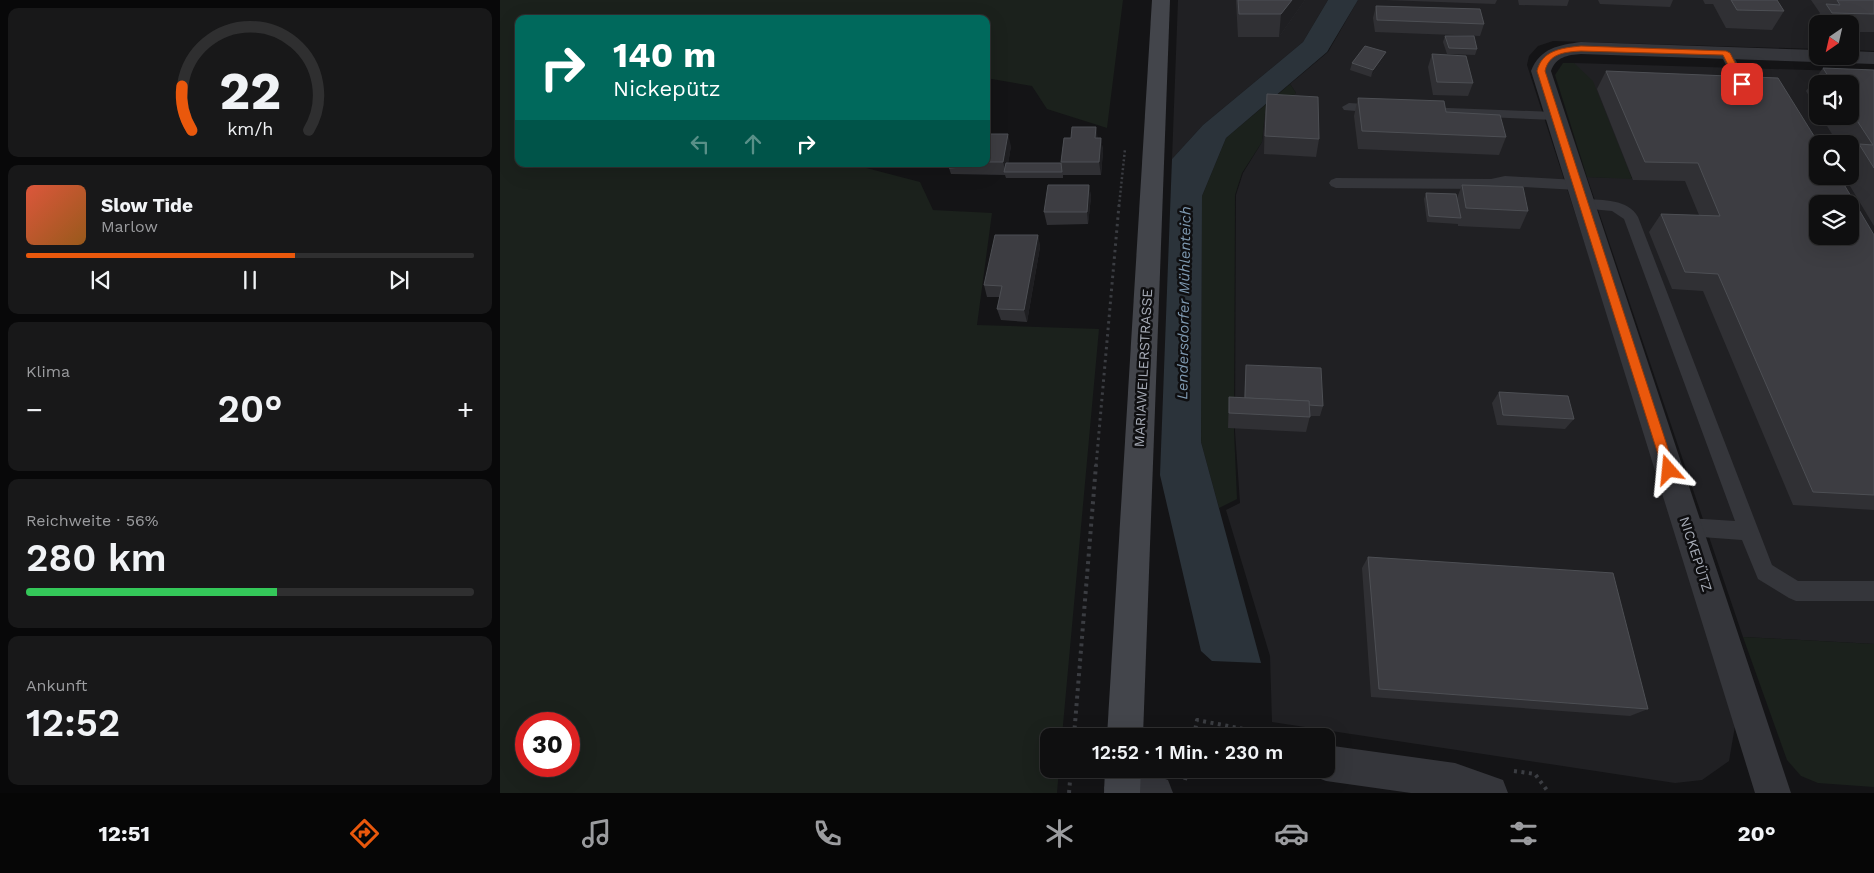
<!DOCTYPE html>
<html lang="de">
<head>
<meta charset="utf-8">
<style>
  body { margin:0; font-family:"Work Sans",sans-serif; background:#181819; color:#f1f3f6; height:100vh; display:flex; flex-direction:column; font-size:19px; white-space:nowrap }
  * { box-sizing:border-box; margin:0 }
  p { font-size:16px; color:#9b9c9f }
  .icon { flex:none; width:28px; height:28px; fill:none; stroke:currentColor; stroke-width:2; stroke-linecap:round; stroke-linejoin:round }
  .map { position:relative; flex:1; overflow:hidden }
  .panel { display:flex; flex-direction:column; gap:8px; padding:8px; background:#080809; width:500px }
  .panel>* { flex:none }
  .top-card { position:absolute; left:15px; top:15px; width:475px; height:152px; border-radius:10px; box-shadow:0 5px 20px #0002,0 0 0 1px #2f2f30; background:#00695c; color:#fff; overflow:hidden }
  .needle { width:32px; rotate:214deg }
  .controls { position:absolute; left:1309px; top:15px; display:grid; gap:10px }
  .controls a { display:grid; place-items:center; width:50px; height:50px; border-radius:10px; background:#0f0f10; box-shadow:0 5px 20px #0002,0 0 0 1px #2f2f30; font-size:25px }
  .speed { position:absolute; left:15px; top:712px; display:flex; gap:10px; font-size:25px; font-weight:700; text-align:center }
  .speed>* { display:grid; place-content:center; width:65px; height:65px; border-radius:50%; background:#0f0f10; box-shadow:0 5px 20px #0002,0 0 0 1px #2f2f30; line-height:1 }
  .speed .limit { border:8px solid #d22; background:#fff; color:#111 }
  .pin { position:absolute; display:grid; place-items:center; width:42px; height:42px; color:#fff; margin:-21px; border-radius:10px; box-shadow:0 2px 8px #0006 }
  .me { position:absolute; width:55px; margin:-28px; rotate:342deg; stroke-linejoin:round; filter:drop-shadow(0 0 4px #0008) }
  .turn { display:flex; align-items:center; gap:18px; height:105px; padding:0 15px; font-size:22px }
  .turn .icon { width:65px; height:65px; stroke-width:2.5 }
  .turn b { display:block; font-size:35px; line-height:42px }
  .lanes { display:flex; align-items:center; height:48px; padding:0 15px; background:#0003; justify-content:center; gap:25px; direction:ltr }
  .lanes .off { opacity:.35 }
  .big { font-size:38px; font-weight:600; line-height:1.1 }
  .panel .card { flex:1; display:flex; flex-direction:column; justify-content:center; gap:8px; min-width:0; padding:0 18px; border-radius:10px; background:#181819 }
  .panel .dial { align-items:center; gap:0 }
  .dial svg { height:130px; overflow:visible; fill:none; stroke:#2f2f30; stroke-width:7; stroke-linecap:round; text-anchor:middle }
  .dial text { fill:#f1f3f6; stroke:none }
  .song { display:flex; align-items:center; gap:15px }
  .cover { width:60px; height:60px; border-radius:8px; background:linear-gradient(135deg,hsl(10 70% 55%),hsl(30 70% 35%)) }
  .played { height:5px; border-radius:2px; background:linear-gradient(90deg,#ea580c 60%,#2f2f30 60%) }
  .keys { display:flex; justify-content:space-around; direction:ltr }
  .heat { display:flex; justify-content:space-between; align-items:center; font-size:28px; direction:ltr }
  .charge { height:8px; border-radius:4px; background:linear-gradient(90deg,#34c759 56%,#2f2f30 0) }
  .trip { position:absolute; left:540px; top:728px; width:295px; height:50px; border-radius:10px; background:#0f0f10; box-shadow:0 5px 20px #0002,0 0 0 1px #2f2f30; font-weight:600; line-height:50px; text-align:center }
  .tab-bar { display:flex; height:80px; justify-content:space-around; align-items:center; background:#060606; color:#9b9c9f }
  .tab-bar .icon { width:35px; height:35px }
  .tab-bar .active { color:#ea580c }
  .tab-bar b { font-size:22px; color:#f1f3f6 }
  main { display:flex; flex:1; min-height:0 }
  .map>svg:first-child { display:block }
</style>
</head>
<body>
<main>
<section class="panel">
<div class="card dial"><svg viewBox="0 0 100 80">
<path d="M14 69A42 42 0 1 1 86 69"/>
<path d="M14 69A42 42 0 0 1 8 42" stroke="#ea580c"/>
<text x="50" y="56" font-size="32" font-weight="700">22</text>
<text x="50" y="72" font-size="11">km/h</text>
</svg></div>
<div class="card">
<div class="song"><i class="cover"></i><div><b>Slow Tide</b><p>Marlow</p></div></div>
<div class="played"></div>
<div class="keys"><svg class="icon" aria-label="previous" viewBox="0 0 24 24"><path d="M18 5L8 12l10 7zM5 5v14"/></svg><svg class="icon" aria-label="pause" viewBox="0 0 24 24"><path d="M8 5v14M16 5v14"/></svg><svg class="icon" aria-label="next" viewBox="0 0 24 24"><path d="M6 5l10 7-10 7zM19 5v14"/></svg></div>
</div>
<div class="card"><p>Klima</p>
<div class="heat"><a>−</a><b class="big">20°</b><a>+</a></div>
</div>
<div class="card"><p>Reichweite · 56%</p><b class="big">280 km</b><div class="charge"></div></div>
<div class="card"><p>Ankunft</p><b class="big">12:52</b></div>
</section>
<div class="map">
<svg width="1374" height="793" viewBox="0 0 1374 793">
  <rect width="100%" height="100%" fill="#141416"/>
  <g fill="#202023" fill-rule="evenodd">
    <path d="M 678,0 L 828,0 L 803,42 L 703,125 L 672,159 Z"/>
    <path d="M 858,0 L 1374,0 L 1374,51 L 1350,50 L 1350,24 L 1318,24 L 1317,49 L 1053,41 L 1038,46 L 1029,56 L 1027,65 L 1117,343 L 1235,726 L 1229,761 L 1202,780 L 1175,783 L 772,722 L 770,656 L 726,510 L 740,503 L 735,431 L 736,195 L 743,173 L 762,142 L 765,112 L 796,93 L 790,84 L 828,52 Z"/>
    <path d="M 1074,63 L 1374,72 L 1374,644 L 1243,637 L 1087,177 L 1132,178 ZM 1318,84 L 1350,84 L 1350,116 L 1318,116 ZM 1318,144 L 1350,144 L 1350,176 L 1318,176 ZM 1318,204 L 1350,204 L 1350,236 L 1318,236 Z"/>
  </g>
  <g fill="#1b211c" fill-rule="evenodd">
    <path d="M 0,0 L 623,0 L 607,128 L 547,109 L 532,86 L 486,78 L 486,19 L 19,19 L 19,164 L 351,164 L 420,182 L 433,210 L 492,213 L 477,325 L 599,329 L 562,736 L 549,736 L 549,769 L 559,769 L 557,793 L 0,793 ZM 26,724 L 69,724 L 69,766 L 26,766 Z"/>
    <path d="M 1063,63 L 1074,63 L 1093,81 L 1132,179 L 1087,177 L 1055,75 Z"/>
    <path d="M 790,84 L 796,93 L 776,113 L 765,113 L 762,142 L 742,173 L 735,195 L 734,431 L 737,499 L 719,508 L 701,442 L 702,196 L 726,138 Z"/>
    <path d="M 1243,637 L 1374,644 L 1374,787 L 1318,783 L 1301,776 L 1287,760 Z"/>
  </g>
  <path fill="#2b333a" d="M 828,0 L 858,0 L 827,52 L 726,138 L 702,196 L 701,442 L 761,663 L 712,661 L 701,651 L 660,475 L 672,159 L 703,125 L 803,42 Z"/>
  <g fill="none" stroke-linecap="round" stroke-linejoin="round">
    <path stroke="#3b3d42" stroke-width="2.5" stroke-dasharray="2 2.5" stroke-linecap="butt" d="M 619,206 L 625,149"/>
    <path stroke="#3b3d42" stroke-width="3" stroke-dasharray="2.5 4" stroke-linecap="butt" d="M 596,466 L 619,205"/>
    <g stroke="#3b3d42" stroke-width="4" stroke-dasharray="3 4.5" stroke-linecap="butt">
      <path d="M 574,736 L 596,465"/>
      <path d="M 694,736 L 697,720 L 780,736"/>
      <path d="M 1014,771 L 1035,774 L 1049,793"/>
      <path d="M 685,780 L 688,769"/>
      <path d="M 569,793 L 571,769"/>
    </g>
    <g fill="#35363b" fill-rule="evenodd">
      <path d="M 1226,49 L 1232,53 L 1248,84 L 1247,87 L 1228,87 L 1222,83 L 1223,80 L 1233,79 L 1220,53 Z"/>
      <path d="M 849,103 L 880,105 L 887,109 L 880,113 L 844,110 L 842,107 Z"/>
      <path d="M 923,107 L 1055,112 L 1062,116 L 1055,120 L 918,114 L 916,111 L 918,108 Z"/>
      <path d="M 1005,176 L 1077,180 L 1082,182 L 1084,185 L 1082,188 L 1077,190 L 1005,186 L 991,189 L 836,188 L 831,186 L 829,183 L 831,180 L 836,178 L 991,179 Z"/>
      <path d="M 1084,199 C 1103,200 1128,199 1138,217 L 1272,565 L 1298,581 L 1374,581 L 1374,601 L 1296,601 L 1289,598 L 1258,579 L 1242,540 L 1188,536 L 1181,533 L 1178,527 L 1181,521 L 1188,518 L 1235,521 L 1124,219 L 1112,211 L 1079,208 L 1077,204 L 1079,200 Z"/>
    </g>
    <g fill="#35363b" fill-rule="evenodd">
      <path d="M 1081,42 L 1318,50 L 1318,56 L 1350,56 L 1350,51 L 1374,52 L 1374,64 L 1081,54 C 1067,55 1056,57 1051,71 L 1291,793 L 1255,793 L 1031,71 C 1040,48 1059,45 1081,42 Z"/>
      <path d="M 826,745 L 955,763 L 1003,780 L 1008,793 L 911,793 L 826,781 L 813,776 L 810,769 L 826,769 Z"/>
      <path d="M 622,770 L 655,775 L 668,780 L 673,793 L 606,793 L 604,788 L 609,775 Z"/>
    </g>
    <g fill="#43454b" fill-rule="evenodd">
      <path d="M 652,0 L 670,0 L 643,736 L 607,736 Z"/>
      <path d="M 605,769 L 641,769 L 640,793 L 604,793 Z"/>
    </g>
  </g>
  <g fill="#303034">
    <path d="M 736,0 L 805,0 L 779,37 L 738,37 Z"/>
    <path d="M 885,0 L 997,0 L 995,4 Z"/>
    <path d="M 1018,0 L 1069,0 L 1067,6 L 1019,5 Z"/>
    <path d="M 1098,0 L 1173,0 L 1170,7 L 1100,4 Z"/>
    <path d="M 1203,0 L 1277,0 L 1284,11 L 1272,30 L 1226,28 L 1213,4 L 1205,4 Z"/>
    <path d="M 1311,0 L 1374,0 L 1374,32 L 1350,32 L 1350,24 L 1318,24 L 1318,28 L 1313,22 L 1320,13 Z"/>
    <path d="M 876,6 L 984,24 L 980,36 L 875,32 L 873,18 Z"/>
    <path d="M 945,36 L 977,49 L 975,55 L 947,54 L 943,42 Z"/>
    <path d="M 932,54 L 973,83 L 968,96 L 933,95 L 928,67 Z"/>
    <path d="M 884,59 L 871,77 L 850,70 L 852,63 Z"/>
    <path d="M 1323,68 L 1374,70 L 1374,226 L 1344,176 L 1350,176 L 1350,144 L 1338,144 L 1321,116 L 1350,116 L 1350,84 L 1318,84 L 1318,111 L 1306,91 Z"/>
    <path d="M 1106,71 L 1374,235 L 1374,510 L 1293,505 L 1203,291 L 1172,289 L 1149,232 L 1161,214 L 1199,215 L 1185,181 L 1133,180 L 1097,89 Z"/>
    <path d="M 767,94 L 819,139 L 816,157 L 764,154 L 765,113 Z"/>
    <path d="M 858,98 L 946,112 L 1006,137 L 999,155 L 858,149 L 854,116 Z"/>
    <path d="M 596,127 L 597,138 L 601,138 L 603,151 L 601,175 L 563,175 L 563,178 L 506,178 L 505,175 L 451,174 L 449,168 L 449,164 L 486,164 L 486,134 L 511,146 L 508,163 L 561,163 L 564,138 L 571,138 Z"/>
    <path d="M 589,185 L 591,197 L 588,224 L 547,225 L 544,212 Z"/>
    <path d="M 962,185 L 1028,211 L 1020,229 L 958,226 L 958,224 L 927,222 L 924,199 L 926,193 L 957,198 Z"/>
    <path d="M 538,235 L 540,247 L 527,322 L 501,320 L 497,309 L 500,297 L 487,297 L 484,285 Z"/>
    <path d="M 746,365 L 823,406 L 820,416 L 810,416 L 806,432 L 728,428 L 729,397 L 744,398 L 745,376 Z"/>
    <path d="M 999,392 L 1074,419 L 1065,429 L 997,425 L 992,403 Z"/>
    <path d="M 868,557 L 1148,709 L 1130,716 L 871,697 L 862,568 Z"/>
  </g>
  <g fill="#1f1f22">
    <path d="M 792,0 L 805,0 L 779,37 L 781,14 Z"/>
    <path d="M 886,52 L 884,59 L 871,77 L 873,70 Z"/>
    <path d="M 596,127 L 598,139 L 595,138 Z"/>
    <path d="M 508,134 L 511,146 L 507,172 L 506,172 L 503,162 Z"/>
    <path d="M 601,138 L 603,151 L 601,175 L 599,162 Z"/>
    <path d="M 589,185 L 591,197 L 588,224 L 587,212 Z"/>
    <path d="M 538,235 L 540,247 L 527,322 L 524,310 Z"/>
  </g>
  <g fill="#3d3d42" stroke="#4d4f54" fill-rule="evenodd">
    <path d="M 738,0 L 792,0 L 781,14 L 739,14 Z"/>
    <path d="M 1231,0 L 1277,0 L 1284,11 L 1237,10 Z"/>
    <path d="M 1337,0 L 1374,0 L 1374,14 L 1332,13 L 1326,4 L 1340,5 Z"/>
    <path d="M 876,6 L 980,9 L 984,24 L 877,20 Z"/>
    <path d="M 945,36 L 974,36 L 977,49 L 949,48 Z"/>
    <path d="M 865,46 L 886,52 L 873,70 L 852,63 Z"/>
    <path d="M 932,54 L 966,56 L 973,83 L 937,82 Z"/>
    <path d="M 1323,68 L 1374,70 L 1374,168 L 1359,144 L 1373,145 L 1350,110 L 1350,84 L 1333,84 Z"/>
    <path d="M 1106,71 L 1278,78 L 1319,144 L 1318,144 L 1318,176 L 1339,176 L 1374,235 L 1374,495 L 1313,492 L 1218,274 L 1185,272 L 1161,214 L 1220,216 L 1198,163 L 1145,162 ZM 1318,204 L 1350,204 L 1350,236 L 1318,236 Z"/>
    <path d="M 767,94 L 818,97 L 819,139 L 765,136 Z"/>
    <path d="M 858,98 L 944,101 L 946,112 L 1000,115 L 1006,137 L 862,131 Z"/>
    <path d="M 572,127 L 596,127 L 595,138 L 601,138 L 599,162 L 561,162 L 564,138 L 571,138 Z"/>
    <path d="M 486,134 L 508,134 L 503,162 L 486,162 Z"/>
    <path d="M 506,163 L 561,163 L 562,172 L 504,172 Z"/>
    <path d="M 449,164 L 463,164 L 464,167 L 449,168 Z"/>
    <path d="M 548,185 L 589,185 L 587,212 L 544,212 Z"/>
    <path d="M 962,185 L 1023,187 L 1028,211 L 966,208 Z"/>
    <path d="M 926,193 L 956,194 L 961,218 L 929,216 Z"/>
    <path d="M 495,235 L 538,235 L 524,310 L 497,309 L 502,286 L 484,285 Z"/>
    <path d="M 746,365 L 821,368 L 823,406 L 809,405 L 809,401 L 745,398 Z"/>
    <path d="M 999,392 L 1068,396 L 1074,419 L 1003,415 Z"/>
    <path d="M 729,397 L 809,401 L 810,417 L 729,413 Z"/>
    <path d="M 868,557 L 1113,573 L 1148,709 L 879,689 Z"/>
  </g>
  <path fill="#ea580c" stroke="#983908" d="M 1081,46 L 1226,51 L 1230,53 L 1246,84 L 1239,86 L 1223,55 L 1081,51 C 1065,52 1049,53 1045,71 L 1175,470 L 1174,474 L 1169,476 L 1165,474 L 1163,470 L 1037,71 C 1042,50 1062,48 1081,46 Z"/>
  <g text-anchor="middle" stroke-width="5" stroke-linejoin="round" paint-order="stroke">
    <g font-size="14" fill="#a6abb6" stroke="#0f0f11">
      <text transform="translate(643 368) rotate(-87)" y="5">MARIAWEILERSTRASSE</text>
      <text transform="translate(1196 554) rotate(72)" y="5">NICKEPÜTZ</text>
    </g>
    <g font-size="15" font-style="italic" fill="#7e99b1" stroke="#0f0f11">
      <text transform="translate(684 303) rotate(-89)" y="5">Lendersdorfer Mühlenteich</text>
    </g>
  </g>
</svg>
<div class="controls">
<a><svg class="needle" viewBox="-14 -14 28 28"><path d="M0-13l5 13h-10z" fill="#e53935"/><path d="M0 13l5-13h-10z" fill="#9b9c9f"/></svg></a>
<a><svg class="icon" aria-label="sound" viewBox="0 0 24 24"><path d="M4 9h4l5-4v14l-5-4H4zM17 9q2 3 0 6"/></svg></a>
<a><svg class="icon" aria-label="search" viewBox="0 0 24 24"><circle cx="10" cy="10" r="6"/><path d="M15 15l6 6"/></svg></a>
<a><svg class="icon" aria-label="layers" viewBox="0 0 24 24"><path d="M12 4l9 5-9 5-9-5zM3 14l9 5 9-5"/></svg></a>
</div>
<div class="speed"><div class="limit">30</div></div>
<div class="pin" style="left:1242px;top:84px;background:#d93025"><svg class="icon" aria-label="arrive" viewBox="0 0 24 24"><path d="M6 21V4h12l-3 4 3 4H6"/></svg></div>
<svg class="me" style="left:1169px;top:470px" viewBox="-20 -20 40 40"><path d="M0-17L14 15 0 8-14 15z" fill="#ea580c" stroke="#fff" stroke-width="4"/></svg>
<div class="trip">12:52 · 1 Min. · 230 m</div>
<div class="top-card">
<div class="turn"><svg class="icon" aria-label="right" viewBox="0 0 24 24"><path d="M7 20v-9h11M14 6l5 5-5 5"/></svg><div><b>140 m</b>Nickepütz</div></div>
<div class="lanes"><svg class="icon off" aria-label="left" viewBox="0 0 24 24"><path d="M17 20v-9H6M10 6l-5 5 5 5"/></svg><svg class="icon off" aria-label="ahead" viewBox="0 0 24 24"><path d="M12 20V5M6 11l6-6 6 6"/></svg><svg class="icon" aria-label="right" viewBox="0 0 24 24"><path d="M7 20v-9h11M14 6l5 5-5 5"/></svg></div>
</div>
</div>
</main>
<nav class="tab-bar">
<b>12:51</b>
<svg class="icon active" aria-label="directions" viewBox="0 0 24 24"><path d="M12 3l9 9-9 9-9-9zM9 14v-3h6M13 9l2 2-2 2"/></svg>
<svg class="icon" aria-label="music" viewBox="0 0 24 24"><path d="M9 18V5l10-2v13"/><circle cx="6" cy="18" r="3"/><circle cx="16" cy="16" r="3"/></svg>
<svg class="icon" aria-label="phone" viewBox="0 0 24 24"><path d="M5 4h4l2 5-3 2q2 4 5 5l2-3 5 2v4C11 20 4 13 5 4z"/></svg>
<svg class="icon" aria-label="climate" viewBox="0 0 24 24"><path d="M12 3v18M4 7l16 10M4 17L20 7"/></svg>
<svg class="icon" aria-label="car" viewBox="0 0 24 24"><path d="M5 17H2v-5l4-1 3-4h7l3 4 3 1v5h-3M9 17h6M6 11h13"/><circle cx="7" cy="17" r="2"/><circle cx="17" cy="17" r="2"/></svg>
<svg class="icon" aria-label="filters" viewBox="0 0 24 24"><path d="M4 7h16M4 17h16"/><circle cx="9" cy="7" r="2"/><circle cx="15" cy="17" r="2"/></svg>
<b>20°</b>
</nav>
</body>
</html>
